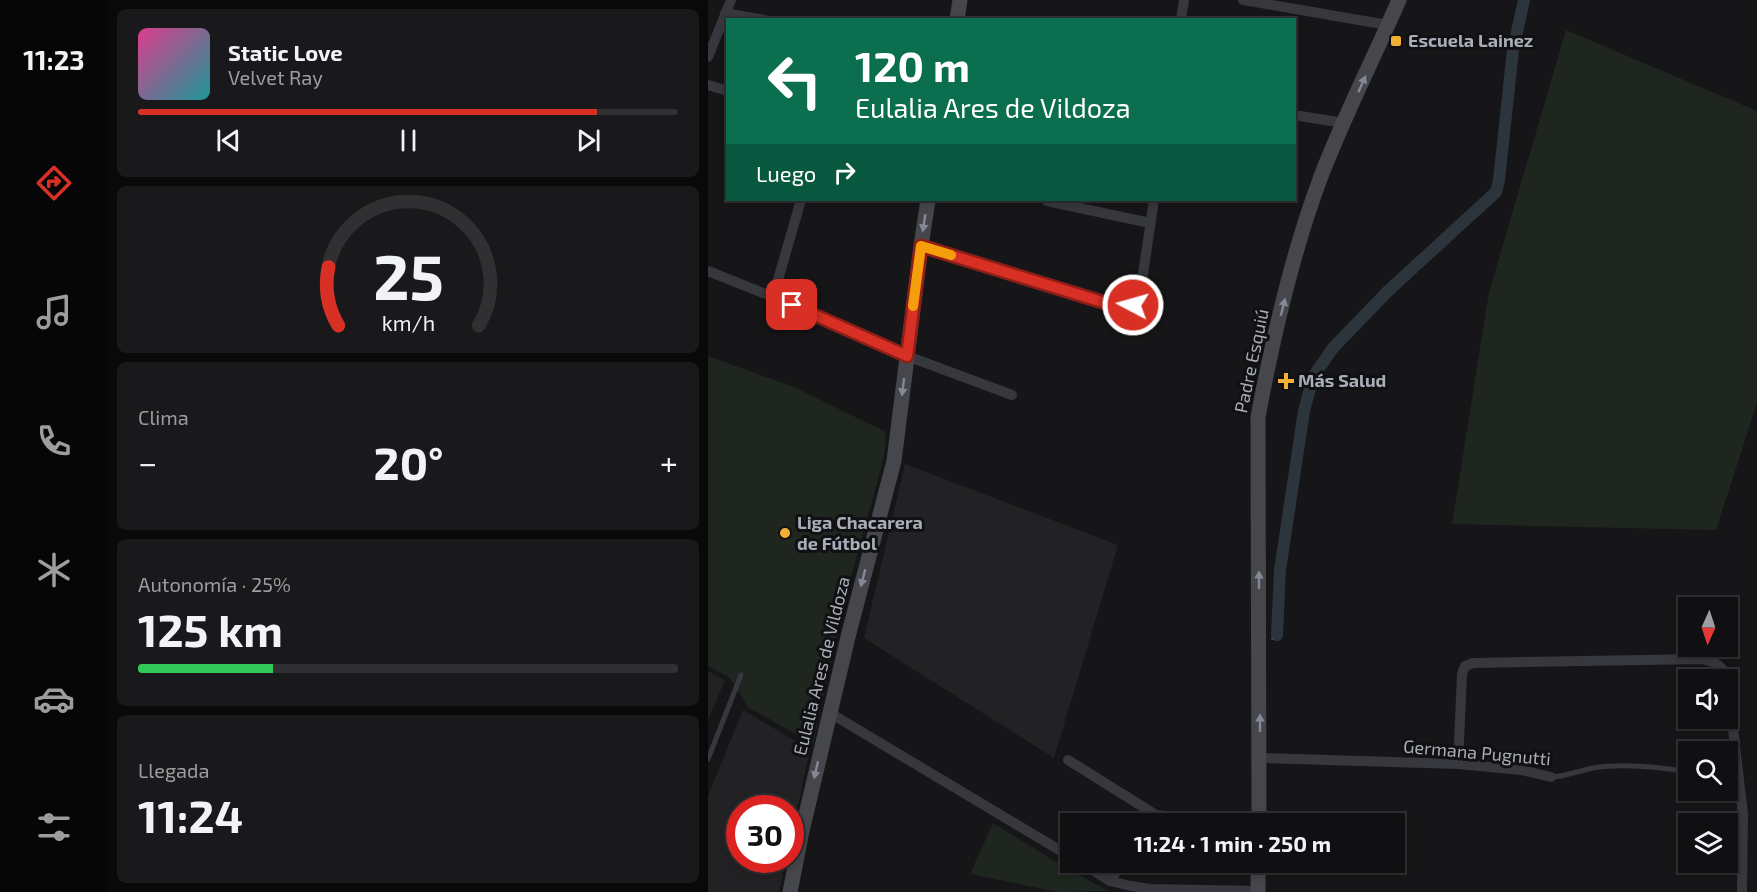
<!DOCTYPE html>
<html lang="es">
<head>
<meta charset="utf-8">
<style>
  body { margin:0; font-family:"Exo 2",sans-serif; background:#19191b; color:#f1f3f6; height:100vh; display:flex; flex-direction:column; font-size:22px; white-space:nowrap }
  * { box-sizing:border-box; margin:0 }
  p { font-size:20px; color:#9c9d9f }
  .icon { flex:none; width:33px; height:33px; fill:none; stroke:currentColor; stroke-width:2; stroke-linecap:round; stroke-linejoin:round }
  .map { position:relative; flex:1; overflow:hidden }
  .details { display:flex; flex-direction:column; gap:9px; padding:9px; background:#09090a; width:600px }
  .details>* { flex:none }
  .top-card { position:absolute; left:18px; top:18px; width:570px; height:183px; border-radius:0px; box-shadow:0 3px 9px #0003,0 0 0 2px #303032; background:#0b6e4f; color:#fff; overflow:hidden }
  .needle { width:39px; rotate:183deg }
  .controls { position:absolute; left:970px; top:597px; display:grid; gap:12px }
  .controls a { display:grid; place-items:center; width:60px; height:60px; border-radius:0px; background:#101012; box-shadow:0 3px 9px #0003,0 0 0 2px #303032; font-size:30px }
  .speed { position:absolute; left:18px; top:795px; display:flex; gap:12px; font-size:30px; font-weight:700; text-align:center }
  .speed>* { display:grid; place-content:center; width:78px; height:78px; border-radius:50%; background:#101012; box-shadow:0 3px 9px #0003,0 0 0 2px #303032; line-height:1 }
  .speed .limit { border:9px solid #d22; background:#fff; color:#111 }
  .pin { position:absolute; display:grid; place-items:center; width:51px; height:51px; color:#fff; margin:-26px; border-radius:12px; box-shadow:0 3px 9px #0006 }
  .me { position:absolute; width:66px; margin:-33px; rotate:276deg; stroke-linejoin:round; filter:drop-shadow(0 0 4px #0008) }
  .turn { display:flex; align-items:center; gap:21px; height:126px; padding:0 30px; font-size:27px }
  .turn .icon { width:78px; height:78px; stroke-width:2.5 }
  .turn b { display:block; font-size:42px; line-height:51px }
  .then { display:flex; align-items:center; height:57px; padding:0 30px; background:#0003; gap:12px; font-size:22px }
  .big { font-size:45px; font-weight:700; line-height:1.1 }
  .details .card { flex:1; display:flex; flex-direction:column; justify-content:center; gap:9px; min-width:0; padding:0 21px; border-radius:9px; background:#19191b }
  .details .dial { align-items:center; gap:0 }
  .dial svg { height:156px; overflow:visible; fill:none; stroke:#303032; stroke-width:7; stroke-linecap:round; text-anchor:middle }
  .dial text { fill:#f1f3f6; stroke:none }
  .song { display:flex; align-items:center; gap:18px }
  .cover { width:72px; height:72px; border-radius:9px; background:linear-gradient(135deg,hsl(330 70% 55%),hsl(180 70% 35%)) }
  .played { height:6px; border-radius:3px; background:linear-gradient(90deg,#d93025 85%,#303032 85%) }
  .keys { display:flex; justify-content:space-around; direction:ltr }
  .heat { display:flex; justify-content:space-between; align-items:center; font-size:33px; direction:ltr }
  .charge { height:9px; border-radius:4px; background:linear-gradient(90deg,#34c759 25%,#303032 0) }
  .trip { position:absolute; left:352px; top:813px; width:345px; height:60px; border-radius:0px; background:#101012; box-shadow:0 3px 9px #0003,0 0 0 2px #303032; font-weight:700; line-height:60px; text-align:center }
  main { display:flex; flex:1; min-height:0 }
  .tab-bar { display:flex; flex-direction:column; width:108px; justify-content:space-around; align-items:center; background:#060607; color:#9c9d9f }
  .tab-bar .icon { width:42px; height:42px }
  .tab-bar .selected { color:#d93025 }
  .tab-bar b { font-size:27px; color:#f1f3f6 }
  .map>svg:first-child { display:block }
</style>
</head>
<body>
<main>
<nav class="tab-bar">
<b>11:23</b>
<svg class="icon selected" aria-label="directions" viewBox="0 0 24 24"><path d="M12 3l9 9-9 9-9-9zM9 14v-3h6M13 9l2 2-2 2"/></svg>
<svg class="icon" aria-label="music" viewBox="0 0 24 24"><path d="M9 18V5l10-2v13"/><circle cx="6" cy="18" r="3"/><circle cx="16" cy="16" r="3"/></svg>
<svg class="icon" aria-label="phone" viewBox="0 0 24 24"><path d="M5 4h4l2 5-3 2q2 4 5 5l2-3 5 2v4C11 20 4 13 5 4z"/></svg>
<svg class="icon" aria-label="climate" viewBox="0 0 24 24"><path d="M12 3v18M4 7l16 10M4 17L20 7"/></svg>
<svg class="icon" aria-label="car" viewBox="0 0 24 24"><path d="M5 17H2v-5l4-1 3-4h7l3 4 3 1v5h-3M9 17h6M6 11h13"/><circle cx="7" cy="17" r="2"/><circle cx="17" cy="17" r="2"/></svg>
<svg class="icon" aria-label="filters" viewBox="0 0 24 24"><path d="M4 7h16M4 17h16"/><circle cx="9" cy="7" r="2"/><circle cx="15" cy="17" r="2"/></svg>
</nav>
<section class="details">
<div class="card">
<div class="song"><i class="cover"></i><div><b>Static Love</b><p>Velvet Ray</p></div></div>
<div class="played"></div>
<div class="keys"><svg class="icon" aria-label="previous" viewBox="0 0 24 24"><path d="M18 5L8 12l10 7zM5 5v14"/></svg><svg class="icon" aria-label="pause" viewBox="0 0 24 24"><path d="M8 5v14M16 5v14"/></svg><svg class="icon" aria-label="next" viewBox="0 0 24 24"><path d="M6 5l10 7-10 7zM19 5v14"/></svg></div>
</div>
<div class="card dial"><svg viewBox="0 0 100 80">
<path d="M14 69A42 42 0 1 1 86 69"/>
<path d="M14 69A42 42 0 0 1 9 39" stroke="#d93025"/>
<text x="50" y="56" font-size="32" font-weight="700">25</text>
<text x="50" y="72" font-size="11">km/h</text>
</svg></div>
<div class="card"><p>Clima</p>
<div class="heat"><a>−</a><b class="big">20°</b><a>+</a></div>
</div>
<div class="card"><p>Autonomía · 25%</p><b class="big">125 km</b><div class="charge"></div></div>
<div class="card"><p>Llegada</p><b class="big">11:24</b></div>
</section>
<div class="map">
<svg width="1049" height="892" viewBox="0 0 1049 892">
  <rect width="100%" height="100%" fill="#161618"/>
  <g fill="#222225">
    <path d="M 197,464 L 410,545 L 346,758 L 156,638 Z"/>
    <path d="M 0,671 L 17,680 L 0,720 Z"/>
    <path d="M 35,710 L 102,750 L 83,838 L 82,808 L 32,808 L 32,860 L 78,860 L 71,892 L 0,892 L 0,796 Z"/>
  </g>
  <g fill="#1e261f">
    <path d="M 858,30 L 1049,111 L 1049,403 L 1008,530 L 744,524 L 781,292 Z"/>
    <path d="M 0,356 L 86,387 L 178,432 L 176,457 L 134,610 L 105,744 L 40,707 L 22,678 L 0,666 Z"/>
    <path d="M 285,823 L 350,863 L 400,891 L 350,892 L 262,874 Z"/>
  </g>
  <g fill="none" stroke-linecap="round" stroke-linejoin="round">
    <path stroke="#2c353c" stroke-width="12" d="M 569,635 L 572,570 L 596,411 L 605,377 L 625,348 L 680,291 L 788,192 L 791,180 L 805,50 L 816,0"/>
    <path stroke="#3d3f44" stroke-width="2" stroke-dasharray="3 4.5" stroke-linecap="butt" d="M 563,639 L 570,639"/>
    <g stroke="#37383d" stroke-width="5">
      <path d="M 0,759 L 33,675"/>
      <path d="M 1020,773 L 1031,772"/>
      <path d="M 843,777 C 860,776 870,771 885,768 C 916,763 951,767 981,772"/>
    </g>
    <g stroke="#37383d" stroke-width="10">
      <path d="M 535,0 L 680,25"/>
      <path d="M 17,13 L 57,20"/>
      <path d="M 473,20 L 476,0"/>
      <path d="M 0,57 L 23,0"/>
      <path d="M 0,85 L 20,91"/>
      <path d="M 586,115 L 636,123"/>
      <path d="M 339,201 L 442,223"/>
      <path d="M 213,246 L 414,308 L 425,305 L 432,294 L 446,200"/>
      <path d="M 0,271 L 65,297 L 199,356 L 304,395"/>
      <path d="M 65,297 L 93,200"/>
      <path d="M 1020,686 L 1035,814 L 1034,892"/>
      <path d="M 122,713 L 363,857"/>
      <path d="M 552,758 L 750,764 L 813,770 L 843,777"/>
      <path d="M 360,760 L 448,815 L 486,819 L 551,822"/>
      <path d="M 750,764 L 754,674 L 757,666 L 765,663 L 994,659 C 1007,662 1016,665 1019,680"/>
      <path d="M 372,862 L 402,881 L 423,886 L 442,889 L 550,891"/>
      <path d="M 402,881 L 415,862"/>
    </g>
    <g stroke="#45474d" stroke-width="15">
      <path d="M 249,20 L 252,0"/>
      <path d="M 551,824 L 550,417 C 565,337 584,254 612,179 C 635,118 665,60 691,0"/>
      <path d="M 82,892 L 94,831 L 141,633 L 186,461 L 213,246 L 220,200"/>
      <path d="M 550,892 L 550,862"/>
    </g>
  </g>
  <defs><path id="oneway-solid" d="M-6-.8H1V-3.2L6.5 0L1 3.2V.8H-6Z" transform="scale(1.5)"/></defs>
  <g fill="#858993">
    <use href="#oneway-solid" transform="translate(654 84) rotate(-66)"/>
    <use href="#oneway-solid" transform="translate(216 223) rotate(99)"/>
    <use href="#oneway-solid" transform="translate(575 307) rotate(-76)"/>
    <use href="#oneway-solid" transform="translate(195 387) rotate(97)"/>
    <use href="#oneway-solid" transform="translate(155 578) rotate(105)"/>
    <use href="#oneway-solid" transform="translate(551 580) rotate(-90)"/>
    <use href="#oneway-solid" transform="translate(552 723) rotate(-90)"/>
    <use href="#oneway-solid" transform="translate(108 770) rotate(103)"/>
  </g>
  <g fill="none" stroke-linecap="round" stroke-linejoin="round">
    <g stroke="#8d1f18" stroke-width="15">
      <path id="route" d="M 84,305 L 199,356 L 213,246 L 414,308 L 425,305"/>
    </g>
    <use href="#route" stroke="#d93025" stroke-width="10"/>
    <path stroke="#f59e0b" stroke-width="10" d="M 205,306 L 213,246 L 243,255"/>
  </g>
  <g fill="#f2b134" stroke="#111113" stroke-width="2">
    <rect x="682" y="35" width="12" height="12" rx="3"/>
    <path d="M575 372h6v6h6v6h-6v6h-6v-6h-6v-6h6z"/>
    <circle cx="77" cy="533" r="6"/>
  </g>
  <g text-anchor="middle" stroke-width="6" stroke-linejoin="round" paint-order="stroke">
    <g font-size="18" font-weight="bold" fill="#a8adb8" stroke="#111113" text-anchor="start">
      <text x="700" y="47">Escuela Lainez</text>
      <text x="590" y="387">Más Salud</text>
      <text x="89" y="529">Liga Chacarera<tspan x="89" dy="21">de Fútbol</tspan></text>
    </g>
    <g font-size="18" fill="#a8adb8" stroke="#111113">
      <text transform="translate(544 361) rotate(-78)" y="6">Padre Esquiú</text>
      <text transform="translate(114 666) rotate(-76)" y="6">Eulalia Ares de Vildoza</text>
      <text transform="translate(769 753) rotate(5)" y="6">Germana Pugnutti</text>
    </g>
  </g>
</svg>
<div class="controls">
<a><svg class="needle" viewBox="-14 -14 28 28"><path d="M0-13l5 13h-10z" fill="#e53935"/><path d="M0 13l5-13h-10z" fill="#9c9d9f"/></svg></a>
<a><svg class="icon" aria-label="sound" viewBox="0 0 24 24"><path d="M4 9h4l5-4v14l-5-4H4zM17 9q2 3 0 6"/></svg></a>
<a><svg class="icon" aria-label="search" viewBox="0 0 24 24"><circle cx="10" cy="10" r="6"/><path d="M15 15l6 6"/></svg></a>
<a><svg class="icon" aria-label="layers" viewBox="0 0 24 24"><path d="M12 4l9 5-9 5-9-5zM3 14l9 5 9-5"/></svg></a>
</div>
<div class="speed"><div class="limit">30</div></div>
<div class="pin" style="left:84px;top:305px;background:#d93025"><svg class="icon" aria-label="arrive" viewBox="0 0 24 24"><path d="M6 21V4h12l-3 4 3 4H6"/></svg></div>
<svg class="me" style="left:425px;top:305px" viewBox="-20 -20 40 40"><circle r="17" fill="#d93025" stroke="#fff" stroke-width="3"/><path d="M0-11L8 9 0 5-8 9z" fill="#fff"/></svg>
<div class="trip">11:24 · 1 min · 250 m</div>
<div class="top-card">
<div class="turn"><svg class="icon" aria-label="left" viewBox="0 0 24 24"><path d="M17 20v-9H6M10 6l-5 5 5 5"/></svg><div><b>120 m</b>Eulalia Ares de Vildoza</div></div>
<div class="then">Luego<svg class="icon" aria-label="right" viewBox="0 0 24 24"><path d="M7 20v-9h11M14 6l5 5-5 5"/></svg></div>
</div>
</div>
</main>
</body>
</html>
